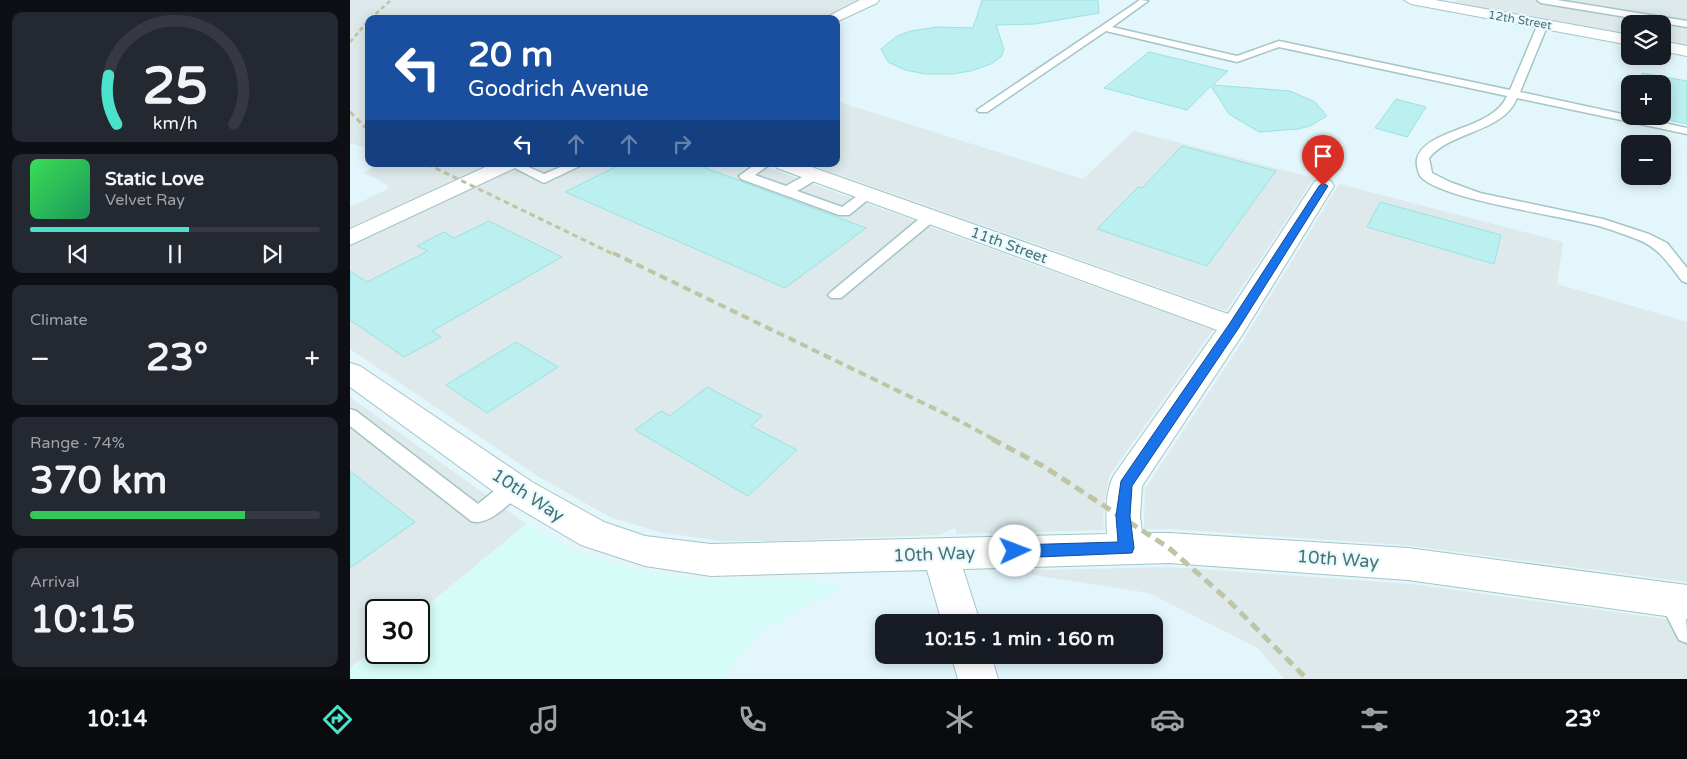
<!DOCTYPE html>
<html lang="en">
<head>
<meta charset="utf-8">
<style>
  body { margin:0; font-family:"Varela Round",sans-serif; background:#242831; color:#f1f3f6; height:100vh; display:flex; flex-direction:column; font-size:19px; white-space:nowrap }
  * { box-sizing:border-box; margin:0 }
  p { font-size:16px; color:#9ea1a6 }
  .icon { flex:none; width:28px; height:28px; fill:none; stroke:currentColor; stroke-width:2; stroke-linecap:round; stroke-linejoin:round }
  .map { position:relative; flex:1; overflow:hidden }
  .details { display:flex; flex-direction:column; gap:12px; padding:12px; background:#0d0f14; width:350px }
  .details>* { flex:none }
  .hud { position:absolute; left:15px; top:15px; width:475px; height:152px; border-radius:10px; box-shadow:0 2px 12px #0003; background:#1a4fa0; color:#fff; overflow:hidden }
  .tools { position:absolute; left:1271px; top:15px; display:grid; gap:10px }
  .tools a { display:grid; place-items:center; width:50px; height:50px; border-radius:10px; background:#171b24; box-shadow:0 2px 12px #0003; font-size:25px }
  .speed { position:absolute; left:15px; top:599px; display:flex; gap:10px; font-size:25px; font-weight:700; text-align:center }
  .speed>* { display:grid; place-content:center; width:65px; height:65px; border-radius:50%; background:#171b24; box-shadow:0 2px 12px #0003; line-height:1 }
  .speed .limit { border:2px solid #111; border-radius:8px; background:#fff; color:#111 }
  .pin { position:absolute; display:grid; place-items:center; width:42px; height:42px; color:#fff; margin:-51px -21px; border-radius:50% 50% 50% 0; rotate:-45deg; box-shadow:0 0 5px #0007 }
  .pin .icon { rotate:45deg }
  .me { position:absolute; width:55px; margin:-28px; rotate:88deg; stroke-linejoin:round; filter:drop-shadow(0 0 4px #0008) }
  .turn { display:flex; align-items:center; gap:18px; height:105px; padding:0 20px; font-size:22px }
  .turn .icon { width:65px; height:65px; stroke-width:2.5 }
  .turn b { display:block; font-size:35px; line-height:42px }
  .lanes { display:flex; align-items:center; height:48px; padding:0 20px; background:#0003; justify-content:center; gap:25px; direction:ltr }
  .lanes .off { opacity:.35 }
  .big { font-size:38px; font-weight:700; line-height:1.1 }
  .details .card { flex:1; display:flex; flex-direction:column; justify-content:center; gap:8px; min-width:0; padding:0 18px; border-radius:10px; background:#242831 }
  .details .dial { align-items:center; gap:0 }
  .dial svg { height:130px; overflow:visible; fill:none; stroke:#363941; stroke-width:7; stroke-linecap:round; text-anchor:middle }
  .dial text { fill:#f1f3f6; stroke:none }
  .song { display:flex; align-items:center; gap:15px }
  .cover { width:60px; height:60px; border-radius:8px; background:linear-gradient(135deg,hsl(130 70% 55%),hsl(150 70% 35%)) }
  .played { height:5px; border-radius:2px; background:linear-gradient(90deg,#4ae2ca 55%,#363941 55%) }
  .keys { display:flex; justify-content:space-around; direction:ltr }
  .heat { display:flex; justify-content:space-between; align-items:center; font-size:28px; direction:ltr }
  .charge { height:8px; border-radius:4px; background:linear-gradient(90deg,#34c759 74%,#363941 0) }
  .trip { position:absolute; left:525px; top:614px; width:288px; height:50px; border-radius:10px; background:#171b24; box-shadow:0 2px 12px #0003; font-weight:700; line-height:50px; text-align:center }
  .tabs { display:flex; height:80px; justify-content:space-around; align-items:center; background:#090b0e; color:#9ea1a6 }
  .tabs .icon { width:35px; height:35px }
  .tabs .selected { color:#4ae2ca }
  .tabs b { font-size:22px; color:#f1f3f6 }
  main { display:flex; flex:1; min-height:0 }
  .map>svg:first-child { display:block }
</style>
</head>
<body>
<main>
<section class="details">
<div class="card dial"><svg viewBox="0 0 100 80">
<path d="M14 69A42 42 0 1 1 86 69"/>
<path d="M14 69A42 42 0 0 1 9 39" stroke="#4ae2ca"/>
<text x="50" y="56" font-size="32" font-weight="700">25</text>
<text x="50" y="72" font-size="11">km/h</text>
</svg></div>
<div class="card">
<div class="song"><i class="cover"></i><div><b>Static Love</b><p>Velvet Ray</p></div></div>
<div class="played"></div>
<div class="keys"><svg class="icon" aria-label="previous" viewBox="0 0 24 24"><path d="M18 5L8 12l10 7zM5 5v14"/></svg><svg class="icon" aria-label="pause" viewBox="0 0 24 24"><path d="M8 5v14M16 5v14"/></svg><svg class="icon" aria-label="next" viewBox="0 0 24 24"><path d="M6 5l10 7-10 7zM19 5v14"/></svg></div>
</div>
<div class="card"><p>Climate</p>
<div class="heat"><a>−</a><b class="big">23°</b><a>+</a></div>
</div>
<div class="card"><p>Range · 74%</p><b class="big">370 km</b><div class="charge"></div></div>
<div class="card"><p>Arrival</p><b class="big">10:15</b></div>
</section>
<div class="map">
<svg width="1337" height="679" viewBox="0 0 1337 679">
  <rect width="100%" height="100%" fill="#e2f6fb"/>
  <path fill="#d6fcf8" d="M 176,524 L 227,552 L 282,570 L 352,580 L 449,578 L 490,588 L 411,631 L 372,679 L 0,679 L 0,668 L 26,647 L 26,652 L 69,652 L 69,612 Z"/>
  <g fill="#dde9eb">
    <path d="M 0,0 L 512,0 L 470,19 L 19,19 L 19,149 L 0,143 Z"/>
    <path d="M 1106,0 L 1337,0 L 1337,47 L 1313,43 L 1312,24 L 1280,24 L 1280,37 L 1104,5 Z"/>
    <path d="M 486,101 L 733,179 L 784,131 L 964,178 L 876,311 L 459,164 L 486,164 Z"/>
    <path d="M 26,164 L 144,164 L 0,231 L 0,207 L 38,189 L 38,185 L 15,173 Z"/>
    <path d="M 172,164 L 408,164 L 863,330 L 759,476 L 753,515 L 754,530 L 607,534 L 605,528 L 589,535 L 425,541 L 371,541 L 309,532 L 260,517 L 189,477 L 0,349 L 0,245 Z"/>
    <path d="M 989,184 L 1213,242 L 1207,284 L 1337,322 L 1337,582 L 1055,545 L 820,529 L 794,529 L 795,489 L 893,341 Z"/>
    <path d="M 0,397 L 176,524 L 69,612 L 26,610 L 26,647 L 0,668 Z"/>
    <path d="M 820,567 L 1061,584 L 1337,622 L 1337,679 L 934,679 L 908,648 L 799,593 L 658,571 Z"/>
  </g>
  <g fill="#bbeff0" stroke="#9ce2e2">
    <path d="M 632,0 L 748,0 L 749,13 L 685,24 L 646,25 L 654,49 L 651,57 L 641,64 L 621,71 L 602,74 L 575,74 L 555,70 L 538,62 L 531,49 L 547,36 L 561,31 L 587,27 L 623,28 Z"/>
    <path d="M 799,52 L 878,71 L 863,85 L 940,91 L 965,102 L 977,116 L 960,126 L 948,129 L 909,132 L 879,114 L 861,86 L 837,110 L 754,88 Z"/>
    <path d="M 1292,73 L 1337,81 L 1337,124 L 1299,116 L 1312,116 L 1312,84 L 1291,84 Z"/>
    <path d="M 1046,99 L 1076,107 L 1057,137 L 1025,128 Z"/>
    <path d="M 832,146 L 926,171 L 857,266 L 747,229 L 788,187 L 792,188 Z"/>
    <path d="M 271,164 L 345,164 L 516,228 L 435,288 L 215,192 Z"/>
    <path d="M 1030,202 L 1151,235 L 1144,264 L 1017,227 Z"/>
    <path d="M 139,221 L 212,257 L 82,331 L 91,337 L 54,357 L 0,320 L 0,271 L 17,282 L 78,251 L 67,246 L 94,232 L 104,238 Z"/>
    <path d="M 166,342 L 208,367 L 137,413 L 96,385 Z"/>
    <path d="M 357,387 L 412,416 L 401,426 L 447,450 L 398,496 L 285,430 L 311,411 L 320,416 Z"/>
    <path d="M 0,471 L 65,522 L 0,568 Z"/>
  </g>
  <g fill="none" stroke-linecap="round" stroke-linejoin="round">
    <g stroke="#a4c5c6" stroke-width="3">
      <g id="service">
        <path d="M 790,0 L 798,1 L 762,27 L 887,56 L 929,41 L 1160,90 L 1188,24 L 1196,22 L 1198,24 L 1170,92 L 1337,128 L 1337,134 L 1167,98 C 1153,133 1102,130 1079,158 L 1082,173 L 1100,182 L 1130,193 L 1253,219 L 1299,234 L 1317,243 L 1337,268 L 1337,283 L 1332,281 C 1319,264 1309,248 1289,240 C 1276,235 1263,230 1249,226 C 1214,216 1092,200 1071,177 C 1068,173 1066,164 1067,159 C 1075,128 1142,131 1157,96 L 929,47 L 887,62 L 756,31 L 637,112 L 629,112 L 627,110 Z"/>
        <path d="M 1187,0 L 1207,0 L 1337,21 L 1337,27 L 1191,3 Z"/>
        <path d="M 157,164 L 172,164 L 194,174 L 218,164 L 234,164 L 194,183 Z"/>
        <path d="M 406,164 L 420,164 L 405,175 L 436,186 L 461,172 L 469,172 L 471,175 L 469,178 L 447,191 L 492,207 L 514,191 L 524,191 L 525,194 L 499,215 L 489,215 L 391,179 L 389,176 Z"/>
        <path d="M 580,213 L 585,214 L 587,217 L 585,220 L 491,298 L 481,298 L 478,295 L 481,292 L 575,214 Z"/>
        <path d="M 0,409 L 6,411 L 128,504 C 140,495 156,477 171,482 L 174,488 L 171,494 C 158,504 138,527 121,521 L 0,426 Z"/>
        <path d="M 1319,589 C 1337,597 1337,624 1337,643 L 1329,640 L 1308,599 L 1311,592 Z"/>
      </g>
    </g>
    <g stroke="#a4c5c6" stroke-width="2">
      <g id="minor">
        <path d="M 424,164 L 453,164 L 878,314 L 965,181 L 973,180 L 981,181 L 984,186 L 894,332 L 792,486 L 790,516 L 792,533 L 819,533 L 1058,548 L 1337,585 L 1337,619 L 1058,580 L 819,563 L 613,569 L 630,622 L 592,622 L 577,570 L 361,576 L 295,566 L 231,545 L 158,502 L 0,387 L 0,363 L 10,366 L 182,482 L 254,522 L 295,536 L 361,544 L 757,534 C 756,515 755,492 764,475 L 867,330 L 427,168 Z"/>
        <path d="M 601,655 L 641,655 L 648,679 L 608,679 Z"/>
      </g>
    </g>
    <g stroke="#a4c5c6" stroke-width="2">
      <g id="tertiary">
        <path d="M 510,0 L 529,0 L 527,3 L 486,22 L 486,19 L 473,19 Z"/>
        <path d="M 1054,0 L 1085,0 L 1280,35 L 1280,45 L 1061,4 Z"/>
        <path d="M 1312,41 L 1337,46 L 1337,56 L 1312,51 Z"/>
        <path d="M 142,164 L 168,164 L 165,168 L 0,245 L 0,229 Z"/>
      </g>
    </g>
    <use href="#service" fill="#fff" fill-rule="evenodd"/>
    <use href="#minor" fill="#fff" fill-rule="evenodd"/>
    <use href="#tertiary" fill="#fff" fill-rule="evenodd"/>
    <g stroke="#bfc4a2" stroke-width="2.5" stroke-dasharray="4.5 3" stroke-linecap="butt">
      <path d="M 20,19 L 41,0"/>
      <path d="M 0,42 L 19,20"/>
    </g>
    <g stroke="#bfc4a2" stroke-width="3" stroke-dasharray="5.5 4" stroke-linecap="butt">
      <path d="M 0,112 L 19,131"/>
      <path d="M 77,164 L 265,255"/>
    </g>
    <path stroke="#bfc4a2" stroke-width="4" stroke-dasharray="8 5" stroke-linecap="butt" d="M 263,253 L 602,417 L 645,440"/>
    <path stroke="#bfc4a2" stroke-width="5" stroke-dasharray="10 6" stroke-linecap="butt" d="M 642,439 L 693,466 L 819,548 L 878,600 L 957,679"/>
  </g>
  <path fill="#1a73e8" stroke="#114b97" d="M 973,183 L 978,186 L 888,329 L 782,486 L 780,516 L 784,548 L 782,553 L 665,558 L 659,556 L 657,551 L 659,547 L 665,545 L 768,542 L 766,516 L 771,481 L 880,323 L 969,186 Z"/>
  <g text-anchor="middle" stroke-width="4.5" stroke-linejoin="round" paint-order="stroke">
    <g font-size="12" fill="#4a7271" stroke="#e8faff">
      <text transform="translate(1170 20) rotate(10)" y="4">12th Street</text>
    </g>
    <g font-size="15" fill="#4a7271" stroke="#e8faff">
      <text transform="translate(659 245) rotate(20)" y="5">11th Street</text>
    </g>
    <g font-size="18" fill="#4a7271" stroke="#e8faff">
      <text transform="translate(178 495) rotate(33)" y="6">10th Way</text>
      <text transform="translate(584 554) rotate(-2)" y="6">10th Way</text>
      <text transform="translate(988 559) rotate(4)" y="6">10th Way</text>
    </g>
  </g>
</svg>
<div class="tools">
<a><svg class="icon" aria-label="layers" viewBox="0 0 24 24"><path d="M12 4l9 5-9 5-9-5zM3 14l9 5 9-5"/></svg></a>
<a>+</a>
<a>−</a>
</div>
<div class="speed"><div class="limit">30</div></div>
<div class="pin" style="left:973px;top:186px;background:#d93025"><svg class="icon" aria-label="arrive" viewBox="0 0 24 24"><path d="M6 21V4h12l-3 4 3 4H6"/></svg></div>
<svg class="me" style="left:665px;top:551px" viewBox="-20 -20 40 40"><circle r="19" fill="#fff"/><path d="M0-13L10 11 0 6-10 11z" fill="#1a73e8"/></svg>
<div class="trip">10:15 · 1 min · 160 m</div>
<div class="hud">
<div class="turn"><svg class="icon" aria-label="left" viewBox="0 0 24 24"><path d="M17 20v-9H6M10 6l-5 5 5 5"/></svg><div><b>20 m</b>Goodrich Avenue</div></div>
<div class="lanes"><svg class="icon" aria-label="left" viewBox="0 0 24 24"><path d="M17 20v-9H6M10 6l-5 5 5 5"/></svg><svg class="icon off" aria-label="ahead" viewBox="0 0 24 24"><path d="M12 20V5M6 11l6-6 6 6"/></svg><svg class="icon off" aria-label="ahead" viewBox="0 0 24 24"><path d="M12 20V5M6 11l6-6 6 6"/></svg><svg class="icon off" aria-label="right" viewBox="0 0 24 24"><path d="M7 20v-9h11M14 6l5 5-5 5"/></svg></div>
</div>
</div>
</main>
<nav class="tabs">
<b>10:14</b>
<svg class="icon selected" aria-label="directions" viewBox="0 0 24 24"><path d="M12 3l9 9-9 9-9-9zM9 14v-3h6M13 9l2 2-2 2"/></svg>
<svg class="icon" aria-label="music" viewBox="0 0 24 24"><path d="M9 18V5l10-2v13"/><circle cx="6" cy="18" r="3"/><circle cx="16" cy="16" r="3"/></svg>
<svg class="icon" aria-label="phone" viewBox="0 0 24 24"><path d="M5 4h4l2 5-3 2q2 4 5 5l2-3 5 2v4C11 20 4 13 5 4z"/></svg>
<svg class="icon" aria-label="climate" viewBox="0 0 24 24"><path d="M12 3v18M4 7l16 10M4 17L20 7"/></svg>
<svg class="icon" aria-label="car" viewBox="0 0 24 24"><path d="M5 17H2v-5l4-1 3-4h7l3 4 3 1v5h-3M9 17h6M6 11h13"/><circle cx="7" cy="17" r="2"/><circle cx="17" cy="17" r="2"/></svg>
<svg class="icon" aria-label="filters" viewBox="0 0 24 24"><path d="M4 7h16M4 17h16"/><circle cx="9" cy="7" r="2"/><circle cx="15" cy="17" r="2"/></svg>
<b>23°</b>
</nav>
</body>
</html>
